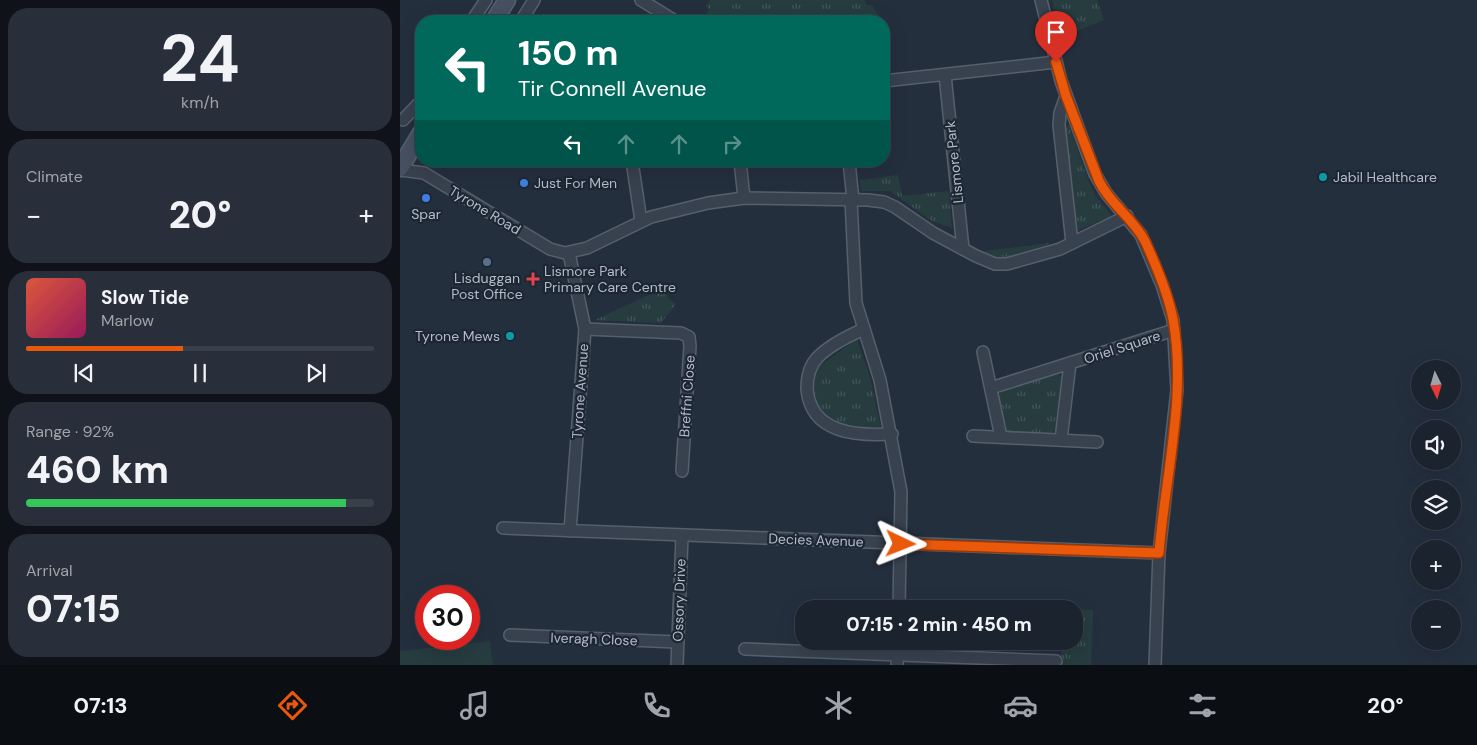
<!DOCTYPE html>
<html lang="en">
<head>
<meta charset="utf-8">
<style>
  body { margin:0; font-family:"DM Sans",sans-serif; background:#282f3a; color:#f1f3f6; height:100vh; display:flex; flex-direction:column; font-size:19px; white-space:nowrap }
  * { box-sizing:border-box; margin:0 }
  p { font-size:16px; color:#a0a4aa }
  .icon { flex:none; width:28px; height:28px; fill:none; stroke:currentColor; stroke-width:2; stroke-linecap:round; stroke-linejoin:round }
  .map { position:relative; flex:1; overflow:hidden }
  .panel { display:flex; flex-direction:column; gap:8px; padding:8px; background:#0f1319; width:400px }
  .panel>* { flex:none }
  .hud { position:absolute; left:15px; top:15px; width:475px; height:152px; border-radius:20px; box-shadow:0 5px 20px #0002,0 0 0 1px #39404a; background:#00695c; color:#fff; overflow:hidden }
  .needle { width:32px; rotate:175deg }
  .controls { position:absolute; left:1011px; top:360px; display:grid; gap:10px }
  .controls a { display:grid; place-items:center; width:50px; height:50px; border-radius:50%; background:#1b232e; box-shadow:0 5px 20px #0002,0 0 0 1px #39404a; font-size:25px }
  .speed { position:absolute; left:15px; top:585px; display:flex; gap:10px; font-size:25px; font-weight:700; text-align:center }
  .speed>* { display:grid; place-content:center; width:65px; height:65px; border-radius:50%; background:#1b232e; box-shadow:0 5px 20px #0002,0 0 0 1px #39404a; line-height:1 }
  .speed .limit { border:8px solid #d22; background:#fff; color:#111 }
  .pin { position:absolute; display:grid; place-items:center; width:42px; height:42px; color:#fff; margin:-51px -21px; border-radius:50% 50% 50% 0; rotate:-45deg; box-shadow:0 0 5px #0007 }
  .pin .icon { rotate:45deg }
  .me { position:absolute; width:55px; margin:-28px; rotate:92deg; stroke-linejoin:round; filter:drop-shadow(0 0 4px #0008) }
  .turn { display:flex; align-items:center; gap:18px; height:105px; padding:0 20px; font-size:22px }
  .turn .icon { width:65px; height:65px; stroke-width:2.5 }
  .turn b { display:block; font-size:35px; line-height:42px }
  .lanes { display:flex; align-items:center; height:48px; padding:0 20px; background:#0003; justify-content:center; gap:25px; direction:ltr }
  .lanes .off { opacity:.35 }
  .big { font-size:38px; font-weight:800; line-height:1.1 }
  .panel .tile { flex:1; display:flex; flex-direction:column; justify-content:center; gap:8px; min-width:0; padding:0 18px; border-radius:20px; background:#282f3a }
  .panel .dial { align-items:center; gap:0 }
  .dial b { font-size:65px; line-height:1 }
  .song { display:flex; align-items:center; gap:15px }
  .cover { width:60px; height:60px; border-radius:8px; background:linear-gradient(135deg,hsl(10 70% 55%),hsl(330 70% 35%)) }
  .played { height:5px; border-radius:2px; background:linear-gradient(90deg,#ea580c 45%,#39404a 45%) }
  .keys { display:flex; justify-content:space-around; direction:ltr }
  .heat { display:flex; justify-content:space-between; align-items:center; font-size:28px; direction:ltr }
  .charge { height:8px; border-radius:4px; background:linear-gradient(90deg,#34c759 92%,#39404a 0) }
  .trip { position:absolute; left:395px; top:600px; width:288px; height:50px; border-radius:20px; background:#1b232e; box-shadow:0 5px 20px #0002,0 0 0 1px #39404a; font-weight:800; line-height:50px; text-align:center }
  .dock { display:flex; height:80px; justify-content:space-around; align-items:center; background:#0b0e12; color:#a0a4aa }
  .dock .icon { width:35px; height:35px }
  .dock .active { color:#ea580c }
  .dock b { font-size:22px; color:#f1f3f6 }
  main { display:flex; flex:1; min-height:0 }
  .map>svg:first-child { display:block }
</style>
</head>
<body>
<main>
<section class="panel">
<div class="tile dial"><b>24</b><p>km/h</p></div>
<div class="tile"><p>Climate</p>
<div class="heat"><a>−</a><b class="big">20°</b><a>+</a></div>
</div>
<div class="tile">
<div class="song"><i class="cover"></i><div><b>Slow Tide</b><p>Marlow</p></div></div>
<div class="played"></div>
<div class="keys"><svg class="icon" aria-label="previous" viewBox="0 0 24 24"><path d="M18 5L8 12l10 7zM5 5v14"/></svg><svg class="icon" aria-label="pause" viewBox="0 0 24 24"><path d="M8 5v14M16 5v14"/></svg><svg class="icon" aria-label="next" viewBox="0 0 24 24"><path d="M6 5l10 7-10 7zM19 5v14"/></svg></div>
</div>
<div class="tile"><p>Range · 92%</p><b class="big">460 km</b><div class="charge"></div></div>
<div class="tile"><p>Arrival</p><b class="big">07:15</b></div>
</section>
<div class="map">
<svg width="1077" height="665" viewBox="0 0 1077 665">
  <defs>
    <pattern id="grass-tufts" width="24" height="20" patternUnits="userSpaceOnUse" patternTransform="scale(1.25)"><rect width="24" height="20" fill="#263c3f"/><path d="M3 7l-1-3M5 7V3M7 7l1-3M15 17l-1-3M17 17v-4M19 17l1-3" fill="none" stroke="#435659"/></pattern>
  </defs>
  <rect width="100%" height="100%" fill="#242f3e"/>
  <g fill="url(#grass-tufts)">
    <path d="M 310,0 L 464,0 L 467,5 L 472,5 L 482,21 L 305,21 L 303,19 L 309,9 L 306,6 Z"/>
    <path d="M 652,0 L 697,0 L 704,20 L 659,38 L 659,32 Z"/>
    <path d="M 665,125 L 669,125 L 688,180 L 695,195 L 712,216 L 679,230 L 674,221 Z"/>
    <path d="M 498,175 L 502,196 L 549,191 L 552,228 L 532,221 L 490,191 L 461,191 L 460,180 Z"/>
    <path d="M 649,243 C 644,251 604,260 593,258 C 588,257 583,254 578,252 Z"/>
    <path d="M 264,288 L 269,299 L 276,304 L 261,323 L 195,320 Z"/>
    <path d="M 457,339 L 471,381 L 481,429 L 452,429 L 422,416 L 413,399 L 412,383 L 417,368 Z"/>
    <path d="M 658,374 L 664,379 L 658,428 L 650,434 L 608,432 L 604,426 L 598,397 L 603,390 Z"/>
    <path d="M 674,610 L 693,610 L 691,665 L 661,665 L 662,642 L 657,641 L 674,641 Z"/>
  </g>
  <path fill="#263c3f" d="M 90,641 L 93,665 L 0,665 L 0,651 Z"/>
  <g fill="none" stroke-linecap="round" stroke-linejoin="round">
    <g stroke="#565f6c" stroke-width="14">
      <g id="street">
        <path d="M 241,0 L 275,21"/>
        <path d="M 641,0 L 661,81 L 695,174 L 706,193 L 741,235 L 762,285 L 773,320 L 777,390 L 759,553 L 755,665"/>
        <path d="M 72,21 L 86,0"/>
        <path d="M 121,21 L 134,0"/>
        <path d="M 545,75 L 563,249"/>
        <path d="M 484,81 L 656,62"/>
        <path d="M 666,96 L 660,113 L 659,125 L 672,243"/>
        <path d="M 3,120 L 21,101"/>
        <path d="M 232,161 L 241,221"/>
        <path d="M 340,161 L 344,198"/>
        <path d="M 449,161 L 453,200"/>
        <path d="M 0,170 L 24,173 L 150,249 L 165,253 L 187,248 L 251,217 L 308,203 L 344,198 L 468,200 L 484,202 L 495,207 L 533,233 L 576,256 L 595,264 L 607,264 L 660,249 L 727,216"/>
        <path d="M 451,200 L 456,303 L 480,380 L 501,492 L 499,609"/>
        <path d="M 169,253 L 185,329 L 170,531"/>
        <path d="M 185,329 L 281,333 L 289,337 L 290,346 L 282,471"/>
        <path d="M 464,329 C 448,336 430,345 418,357 C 409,366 407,377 407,389 C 411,434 457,436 492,434"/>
        <path d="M 583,352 L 601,437"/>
        <path d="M 591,388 L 774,330"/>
        <path d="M 573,436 L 697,442"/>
        <path d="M 661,440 L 670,363"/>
        <path d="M 103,528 L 759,553"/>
        <path d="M 110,635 L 277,642"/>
        <path d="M 345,649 L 656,661"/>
        <path d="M 277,665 L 282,536"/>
        <path d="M 497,665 L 498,641"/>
      </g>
    </g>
    <g stroke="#565f6c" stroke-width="19">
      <g id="secondary">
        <path d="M 94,21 L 107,0"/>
        <path d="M 0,168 L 21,133"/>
      </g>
    </g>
    <use href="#street" stroke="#38414e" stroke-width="11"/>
    <use href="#secondary" stroke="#465061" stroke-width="16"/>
  </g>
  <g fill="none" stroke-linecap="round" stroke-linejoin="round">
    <g stroke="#983908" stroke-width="12">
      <path id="route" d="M 501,544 L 759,553 C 765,476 787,397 773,319 C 768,293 756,265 745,241 C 733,218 710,204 699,181 L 666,96 L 656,62"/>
    </g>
    <use href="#route" stroke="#ea580c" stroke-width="9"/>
  </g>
  <g fill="#0f9aa8" stroke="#1d2633" stroke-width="2">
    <circle cx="923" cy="177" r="5"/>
    <circle cx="110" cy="336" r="5"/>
  </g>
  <g fill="#3f7fe0" stroke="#1d2633" stroke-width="2">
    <circle cx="124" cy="183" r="5"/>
    <circle cx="26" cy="198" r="5"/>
  </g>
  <circle fill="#5c6f8a" stroke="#1d2633" stroke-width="2" cx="87" cy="262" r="5"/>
  <path fill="#e0444e" stroke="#1d2633" stroke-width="2" d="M130.5 271.5h5v5h5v5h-5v5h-5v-5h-5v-5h5z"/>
  <g text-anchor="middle" stroke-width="4.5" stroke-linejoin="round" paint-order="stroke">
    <g font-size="14" fill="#b4bcc9" stroke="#1d2633">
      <text transform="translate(554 162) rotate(-96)" y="5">Lismore Park</text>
      <text transform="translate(85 210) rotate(31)" y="5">Tyrone Road</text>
      <text transform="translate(722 347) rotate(-18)" y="5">Oriel Square</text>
      <text transform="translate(180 391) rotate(-86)" y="5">Tyrone Avenue</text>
      <text transform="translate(287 396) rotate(-86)" y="5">Breffni Close</text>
      <text transform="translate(416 540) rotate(2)" y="5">Decies Avenue</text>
      <text transform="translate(279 600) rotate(-88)" y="5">Ossory Drive</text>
      <text transform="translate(194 639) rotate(2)" y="5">Iveragh Close</text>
    </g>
    <g font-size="14" fill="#b4bcc9" stroke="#1d2633" text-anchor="start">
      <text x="933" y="182">Jabil Healthcare</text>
      <text x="134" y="188">Just For Men</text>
      <text x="26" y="219" text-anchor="middle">Spar</text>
      <text x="144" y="276">Lismore Park<tspan x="144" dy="16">Primary Care Centre</tspan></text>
      <text x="87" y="283" text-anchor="middle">Lisduggan<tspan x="87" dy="16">Post Office</tspan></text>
      <text x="100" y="341" text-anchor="end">Tyrone Mews</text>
    </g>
  </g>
</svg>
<div class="controls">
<a><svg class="needle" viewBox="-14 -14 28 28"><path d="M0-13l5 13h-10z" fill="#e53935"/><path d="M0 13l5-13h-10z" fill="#a0a4aa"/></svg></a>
<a><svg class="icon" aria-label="sound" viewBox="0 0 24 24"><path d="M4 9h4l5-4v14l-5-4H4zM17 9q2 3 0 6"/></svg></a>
<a><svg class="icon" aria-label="layers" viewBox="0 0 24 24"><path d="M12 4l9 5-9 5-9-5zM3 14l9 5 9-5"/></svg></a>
<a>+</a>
<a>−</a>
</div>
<div class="speed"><div class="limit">30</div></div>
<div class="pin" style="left:656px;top:62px;background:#d93025"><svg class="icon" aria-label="arrive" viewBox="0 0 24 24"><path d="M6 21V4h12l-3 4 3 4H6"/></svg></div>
<svg class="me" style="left:501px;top:544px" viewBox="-20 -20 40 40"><path d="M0-17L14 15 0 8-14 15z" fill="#ea580c" stroke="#fff" stroke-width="4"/></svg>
<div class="trip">07:15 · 2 min · 450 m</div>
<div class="hud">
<div class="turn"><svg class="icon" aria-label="left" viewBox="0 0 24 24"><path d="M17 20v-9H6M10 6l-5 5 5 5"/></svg><div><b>150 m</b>Tir Connell Avenue</div></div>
<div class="lanes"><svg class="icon" aria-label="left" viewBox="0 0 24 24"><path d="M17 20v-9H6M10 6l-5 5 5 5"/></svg><svg class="icon off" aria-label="ahead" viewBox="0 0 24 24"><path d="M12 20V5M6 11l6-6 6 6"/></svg><svg class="icon off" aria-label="ahead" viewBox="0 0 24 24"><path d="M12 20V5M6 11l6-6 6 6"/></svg><svg class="icon off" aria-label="right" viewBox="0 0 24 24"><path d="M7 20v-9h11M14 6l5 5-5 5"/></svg></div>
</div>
</div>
</main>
<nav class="dock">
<b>07:13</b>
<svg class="icon active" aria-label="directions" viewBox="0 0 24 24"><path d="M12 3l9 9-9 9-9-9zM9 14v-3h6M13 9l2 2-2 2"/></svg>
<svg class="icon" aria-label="music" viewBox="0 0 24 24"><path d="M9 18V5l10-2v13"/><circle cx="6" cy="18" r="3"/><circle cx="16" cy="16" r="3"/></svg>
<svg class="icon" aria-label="phone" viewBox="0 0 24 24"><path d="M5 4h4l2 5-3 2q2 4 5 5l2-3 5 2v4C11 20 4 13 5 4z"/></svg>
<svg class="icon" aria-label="climate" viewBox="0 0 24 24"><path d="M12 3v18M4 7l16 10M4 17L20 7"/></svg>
<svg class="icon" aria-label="car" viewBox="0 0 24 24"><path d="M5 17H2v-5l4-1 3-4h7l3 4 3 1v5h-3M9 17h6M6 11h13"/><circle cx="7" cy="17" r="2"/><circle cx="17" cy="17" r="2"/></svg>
<svg class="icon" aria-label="filters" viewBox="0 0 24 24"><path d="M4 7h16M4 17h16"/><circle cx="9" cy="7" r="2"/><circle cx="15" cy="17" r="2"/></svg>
<b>20°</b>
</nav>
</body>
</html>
